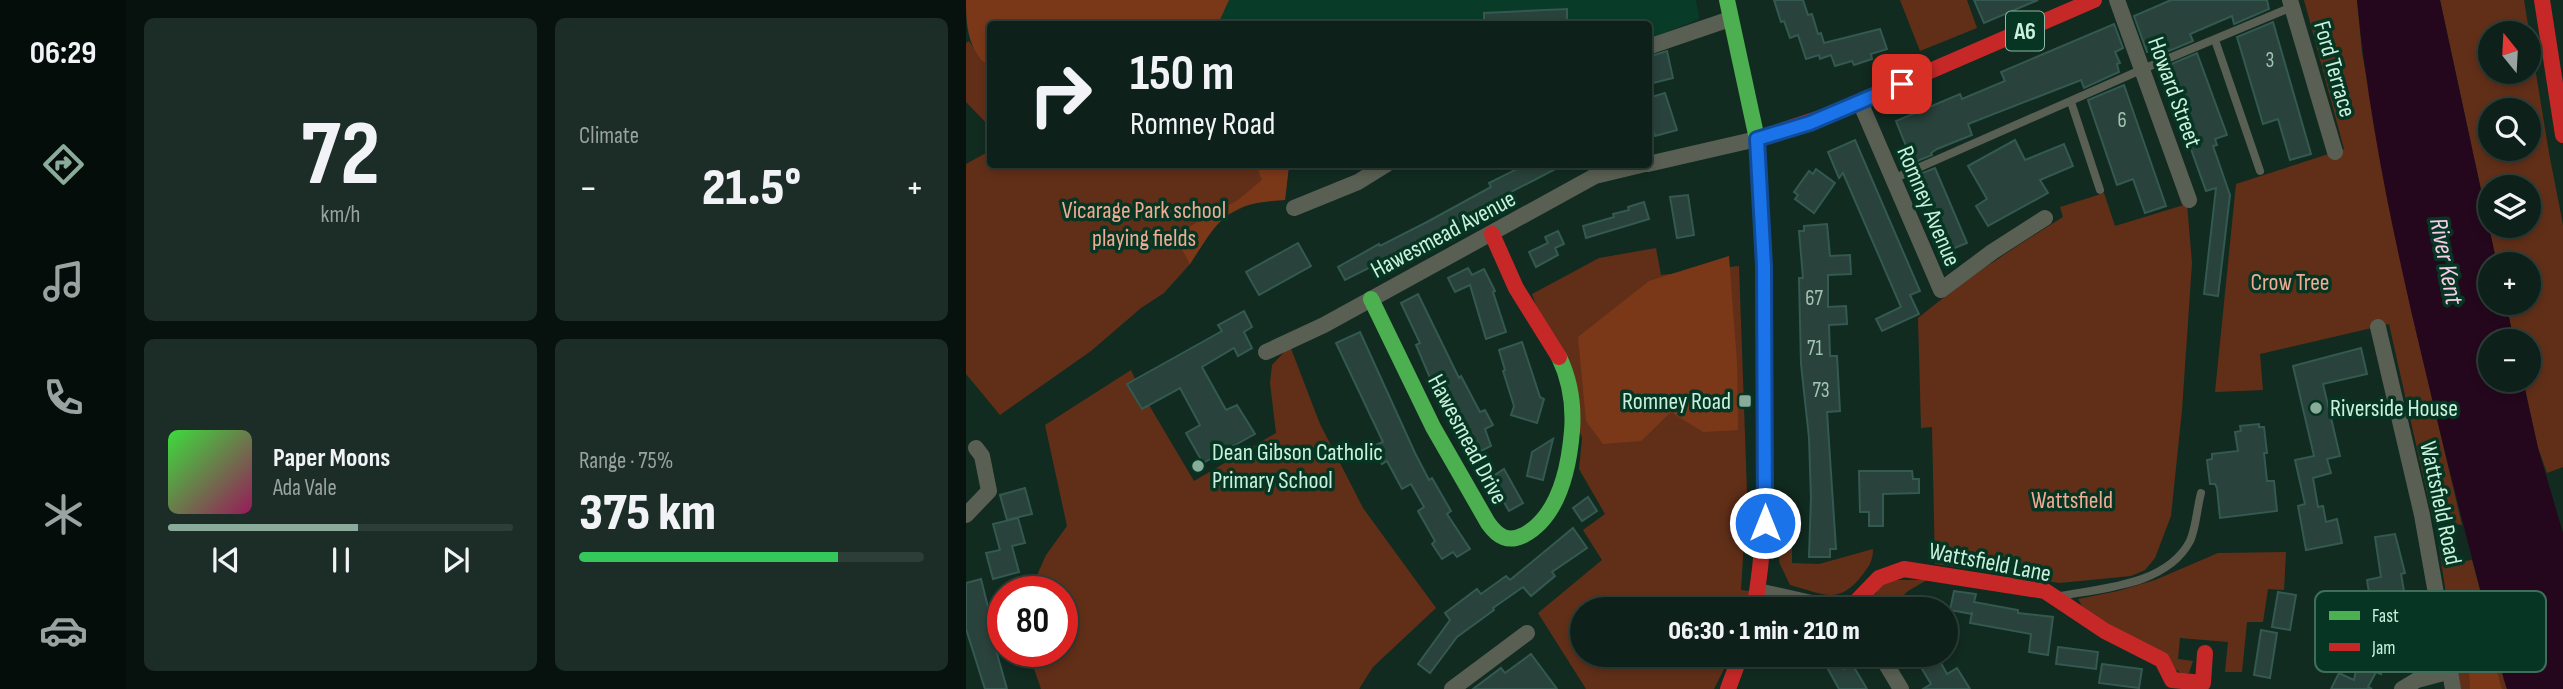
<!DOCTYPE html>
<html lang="en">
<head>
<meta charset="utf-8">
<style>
  body { margin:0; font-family:"Sofia Sans Condensed",sans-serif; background:#1b2d26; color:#f1f3f6; height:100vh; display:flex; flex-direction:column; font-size:26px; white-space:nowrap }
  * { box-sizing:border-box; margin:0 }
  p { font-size:23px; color:#9aa3a2 }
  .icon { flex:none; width:38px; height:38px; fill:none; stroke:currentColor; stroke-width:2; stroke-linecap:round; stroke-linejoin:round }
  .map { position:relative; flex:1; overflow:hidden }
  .drawer { display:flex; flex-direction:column; gap:18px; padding:18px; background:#07120e; width:840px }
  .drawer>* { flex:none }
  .top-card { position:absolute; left:21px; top:21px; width:665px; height:147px; border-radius:7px; box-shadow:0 4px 10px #0003,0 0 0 2px #2d3e38; background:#0d2019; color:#f1f3f6; overflow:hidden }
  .needle { width:46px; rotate:342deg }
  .tools { position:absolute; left:1512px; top:21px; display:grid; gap:14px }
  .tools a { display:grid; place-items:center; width:63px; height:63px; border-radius:50%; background:#0d2019; box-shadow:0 4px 10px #0003,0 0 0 2px #2d3e38; font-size:35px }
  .speed { position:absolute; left:21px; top:576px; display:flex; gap:14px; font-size:35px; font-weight:700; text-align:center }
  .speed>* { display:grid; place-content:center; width:91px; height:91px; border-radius:50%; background:#0d2019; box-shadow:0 4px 10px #0003,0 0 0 2px #2d3e38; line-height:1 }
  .speed .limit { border:10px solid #d22; background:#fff; color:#111 }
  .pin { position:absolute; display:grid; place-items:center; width:60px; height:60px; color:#fff; margin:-30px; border-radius:14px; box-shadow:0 4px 10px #0006 }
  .me { position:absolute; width:77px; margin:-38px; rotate:0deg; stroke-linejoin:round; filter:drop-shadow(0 0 5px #0008) }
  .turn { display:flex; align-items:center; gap:24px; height:147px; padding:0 28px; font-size:32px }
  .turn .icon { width:91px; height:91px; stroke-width:2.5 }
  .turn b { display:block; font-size:49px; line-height:60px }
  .big { font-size:52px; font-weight:800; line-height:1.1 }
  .drawer .widget { flex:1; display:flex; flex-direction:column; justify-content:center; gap:10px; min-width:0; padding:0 24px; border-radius:10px; background:#1b2d26 }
  .drawer .dial { align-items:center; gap:0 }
  .dial b { font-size:91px; line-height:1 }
  .song { display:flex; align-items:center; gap:21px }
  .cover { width:84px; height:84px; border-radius:10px; background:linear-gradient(135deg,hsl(120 70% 55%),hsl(330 70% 35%)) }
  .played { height:7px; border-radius:4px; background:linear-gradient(90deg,#89ac9a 55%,#2d3e38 55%) }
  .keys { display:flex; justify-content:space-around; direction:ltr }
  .heat { display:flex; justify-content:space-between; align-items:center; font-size:38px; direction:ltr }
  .charge { height:10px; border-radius:5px; background:linear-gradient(90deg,#34c759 75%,#2d3e38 0) }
  .drawer .tiles { flex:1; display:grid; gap:18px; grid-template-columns:repeat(2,1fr) }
  .trip { position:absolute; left:604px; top:597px; width:388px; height:70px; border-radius:35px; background:#0d2019; box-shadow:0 4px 10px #0003,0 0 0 2px #2d3e38; font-weight:800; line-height:70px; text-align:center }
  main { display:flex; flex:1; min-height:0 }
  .tabs { display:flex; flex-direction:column; width:126px; justify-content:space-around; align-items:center; background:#050d0a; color:#9aa3a2 }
  .tabs .icon { width:49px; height:49px }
  .tabs .active { color:#89ac9a }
  .tabs b { font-size:32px; color:#f1f3f6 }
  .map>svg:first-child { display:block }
</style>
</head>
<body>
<main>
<nav class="tabs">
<b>06:29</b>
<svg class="icon active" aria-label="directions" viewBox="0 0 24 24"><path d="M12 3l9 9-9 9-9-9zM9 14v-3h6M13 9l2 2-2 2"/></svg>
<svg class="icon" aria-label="music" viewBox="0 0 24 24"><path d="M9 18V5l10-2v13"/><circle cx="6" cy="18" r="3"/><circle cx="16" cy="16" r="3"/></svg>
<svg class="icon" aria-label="phone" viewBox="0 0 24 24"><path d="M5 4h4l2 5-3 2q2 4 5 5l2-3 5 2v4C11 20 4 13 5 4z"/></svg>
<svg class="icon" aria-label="climate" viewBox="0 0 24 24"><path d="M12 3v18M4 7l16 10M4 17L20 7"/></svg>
<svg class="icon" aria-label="car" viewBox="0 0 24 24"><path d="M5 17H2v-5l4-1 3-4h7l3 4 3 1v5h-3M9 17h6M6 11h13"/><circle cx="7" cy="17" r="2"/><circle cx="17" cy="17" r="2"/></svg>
</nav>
<section class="drawer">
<div class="tiles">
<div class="widget dial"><b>72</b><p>km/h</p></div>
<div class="widget"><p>Climate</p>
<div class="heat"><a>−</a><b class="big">21.5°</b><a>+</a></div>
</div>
<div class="widget">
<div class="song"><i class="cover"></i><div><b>Paper Moons</b><p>Ada Vale</p></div></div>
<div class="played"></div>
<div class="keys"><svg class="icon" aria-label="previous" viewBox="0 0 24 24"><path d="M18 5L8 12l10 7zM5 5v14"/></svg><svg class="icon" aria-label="pause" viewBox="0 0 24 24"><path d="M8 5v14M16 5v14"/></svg><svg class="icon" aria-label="next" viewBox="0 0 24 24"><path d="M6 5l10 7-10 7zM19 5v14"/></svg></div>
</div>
<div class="widget"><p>Range · 75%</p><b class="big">375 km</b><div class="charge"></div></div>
</div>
</section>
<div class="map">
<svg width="1597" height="689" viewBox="0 0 1597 689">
  <rect width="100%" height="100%" fill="#112b21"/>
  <path fill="#093c28" d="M 198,0 L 730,0 L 733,19 L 683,39 L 682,24 L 203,24 Z"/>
  <g fill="#612f18" fill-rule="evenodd">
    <path d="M 934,0 L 1001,0 L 1011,28 L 954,51 Z"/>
    <path d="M 1338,0 L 1391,0 L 1396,53 L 1444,305 L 1496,525 L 1482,523 L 1477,518 L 1467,520 L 1423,324 L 1294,354 L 1297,390 L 1249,392 L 1270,184 L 1378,149 Z"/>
    <path d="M 1474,0 L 1558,0 L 1583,153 L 1597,225 L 1597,467 L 1581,473 L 1572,448 L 1557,380 L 1563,380 L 1563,341 L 1548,341 L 1540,303 L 1563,303 L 1563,264 L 1531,264 ZM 1524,33 L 1563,33 L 1563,72 L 1524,72 ZM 1524,110 L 1563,110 L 1563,149 L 1524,149 ZM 1524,187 L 1563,187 L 1563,226 L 1524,226 Z"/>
    <path d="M 3,41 L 17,62 L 24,68 L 24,127 L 0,102 L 0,43 Z"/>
    <path d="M 24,143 L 24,164 L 323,165 L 319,200 L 289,201 L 252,220 L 224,264 L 198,293 L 175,308 L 125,351 L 34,415 L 0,374 L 0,164 L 20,153 Z"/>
    <path d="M 1138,193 L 1149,226 L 1221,204 L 1226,263 L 1216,410 L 1205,516 L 1189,558 L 1179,570 L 1165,576 L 1094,583 L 969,564 L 966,427 L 955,428 L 952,318 C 998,280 1047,248 1097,217 L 1094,207 Z"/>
    <path d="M 690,248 L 695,275 L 773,266 L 781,492 L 775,590 L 784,591 L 782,609 L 616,609 L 616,654 L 765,655 L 748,689 L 620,689 L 572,613 L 636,560 L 617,530 L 639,514 L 613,469 L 616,438 L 566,294 L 633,258 Z"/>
    <path d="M 324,346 L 354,424 L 397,508 L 470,608 L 407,667 L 393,689 L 75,689 L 62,651 L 96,651 L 96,592 L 64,591 L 80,555 L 101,526 L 79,425 L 165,370 L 169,379 L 162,384 L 175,409 L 183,405 L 228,481 L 310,433 L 304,383 L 306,365 Z"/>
    <path d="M 826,525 L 826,563 L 853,564 L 907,549 C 907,560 904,565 897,574 C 873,606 858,594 824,585 L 813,562 L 814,527 Z"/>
    <path d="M 1478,539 L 1482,542 L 1486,563 L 1506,560 L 1541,689 L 1494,689 L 1472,540 Z"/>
    <path d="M 1320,552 L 1318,590 L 1302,589 L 1297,622 L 1281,622 L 1276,672 L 1259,672 L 1262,642 L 1214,638 L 1212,659 L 1227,661 L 1223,673 L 1215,673 L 1116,606 L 1112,599 L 1152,591 L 1189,580 L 1252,553 Z"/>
    <path d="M 920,580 L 961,580 L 942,591 L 923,609 L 906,609 L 907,597 Z"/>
  </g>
  <g fill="#7b3819">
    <path d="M 0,0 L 263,0 L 252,24 L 24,24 L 24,68 C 2,51 0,26 0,0 Z"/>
    <path d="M 290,165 L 323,165 L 319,200 C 260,203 254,218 224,264 L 208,235 L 272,200 L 296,180 Z"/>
    <path d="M 763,256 L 771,363 L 772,430 L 737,432 L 705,412 L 675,441 L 637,444 L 620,421 L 612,337 L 683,281 Z"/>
    <path d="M 1501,622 L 1518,629 L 1536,689 L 1504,689 Z"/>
  </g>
  <path fill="#25071d" d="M 1391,0 L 1474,0 L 1531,264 L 1524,264 L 1524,303 L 1540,303 L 1548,341 L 1524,341 L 1524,380 L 1557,380 L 1572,448 L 1597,533 L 1597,689 L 1541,689 L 1538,680 C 1510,575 1483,471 1458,365 C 1429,245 1403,123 1391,0 Z"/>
  <g fill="#29423b" stroke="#335950" stroke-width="2">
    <path d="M 808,0 L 837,0 L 842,15 L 846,14 L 852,34 L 855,33 L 858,43 L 914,29 L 921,49 L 905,54 L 906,59 L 888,65 L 886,61 L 869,66 L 865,55 L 854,59 L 853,55 L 840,59 L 832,35 L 824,38 L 818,21 L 815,22 Z"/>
    <path d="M 1008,0 L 1072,0 L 1018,23 Z"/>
    <path d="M 1205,0 L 1301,0 L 1303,9 L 1268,24 L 1266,16 L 1224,34 L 1227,41 L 1191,56 L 1189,49 L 1181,52 L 1168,16 Z"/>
    <path d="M 601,9 L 601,24 L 518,24 L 518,13 Z"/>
    <path d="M 1307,22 L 1345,154 L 1324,160 L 1312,119 L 1297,124 L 1271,37 Z"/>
    <path d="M 1148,24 L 1157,48 L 1149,52 L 1154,63 L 1151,64 L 1153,72 L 1118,88 L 1115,80 L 1002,124 L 1006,135 L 971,149 L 965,153 L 966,155 L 944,164 L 941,158 L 944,156 L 930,121 L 994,94 L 996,99 L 1039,81 L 1035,72 Z"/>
    <path d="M 701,51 L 707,78 L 687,83 L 682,57 Z"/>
    <path d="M 1231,53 L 1261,135 L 1249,139 L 1251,145 L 1247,146 L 1264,195 L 1252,296 L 1238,294 L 1250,188 L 1240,191 L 1196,68 Z"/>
    <path d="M 1158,85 L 1200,206 L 1179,213 L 1167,179 L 1151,185 L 1122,100 Z"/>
    <path d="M 699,93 L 711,130 L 689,136 L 682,116 L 682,98 Z"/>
    <path d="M 889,140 L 954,291 L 944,295 L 953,314 L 916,331 L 910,319 L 935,307 L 877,173 L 873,178 L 862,152 Z"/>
    <path d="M 1049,140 L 1059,160 L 1098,144 L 1107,166 L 1074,180 L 1082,193 L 1022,226 L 1010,206 L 1021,199 L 1002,166 Z"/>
    <path d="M 561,164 L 599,164 L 520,205 L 522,207 L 480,229 L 379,280 L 372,267 L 413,244 L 414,246 L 461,222 L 525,187 L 523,183 Z"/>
    <path d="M 969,168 L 1001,243 L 979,252 L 949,176 Z"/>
    <path d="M 850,169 L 869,183 L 848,213 L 829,199 L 832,195 L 828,192 L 843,171 L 847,174 Z"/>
    <path d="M 722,195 L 728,235 L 711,238 L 704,197 Z"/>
    <path d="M 678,202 L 683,219 L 620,238 L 617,226 L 648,217 L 647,214 L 663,210 L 662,207 Z"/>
    <path d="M 861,224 L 864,256 L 884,255 L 885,274 L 862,275 L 862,307 L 880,306 L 881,324 L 863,325 L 864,356 L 871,356 L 874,411 L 861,412 L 870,549 L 864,549 L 864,557 L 843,557 L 845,498 L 843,438 L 835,364 L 833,278 L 837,278 L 833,231 L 838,231 L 838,226 Z"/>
    <path d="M 592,231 L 598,244 L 589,248 L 592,255 L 570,267 L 563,252 L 582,243 L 579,237 Z"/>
    <path d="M 332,243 L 345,266 L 293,295 L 280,272 Z"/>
    <path d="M 502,268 L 506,275 L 518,269 L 529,291 L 527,292 L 540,332 L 520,339 L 504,285 L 489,292 L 482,278 Z"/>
    <path d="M 452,294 L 493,378 L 495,376 L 514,412 L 519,410 L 527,425 L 519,429 L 525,446 L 511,453 L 493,417 L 488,420 L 466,377 L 464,378 L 450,345 L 454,343 L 435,303 Z"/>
    <path d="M 278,311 L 286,327 L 278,332 L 286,348 L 272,356 L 268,348 L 236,367 L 260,410 L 271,405 L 289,434 L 237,463 L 220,433 L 234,425 L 214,388 L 176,409 L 161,384 L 256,331 L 252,325 Z"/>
    <path d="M 394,332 L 449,453 L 463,480 L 466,478 L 485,511 L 481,514 L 504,549 L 491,557 L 487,552 L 476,559 L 466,544 L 469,541 L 452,511 L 458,507 L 445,484 L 436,489 L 421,461 L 416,464 L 407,446 L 417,442 L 370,343 Z"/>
    <path d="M 556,342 L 574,397 L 578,399 L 571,423 L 545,415 L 548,406 L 537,371 L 539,370 L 533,350 Z"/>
    <path d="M 1395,348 L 1401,374 L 1357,384 L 1374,456 L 1361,459 L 1365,473 L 1347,478 L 1352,507 L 1357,506 L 1360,522 L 1371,519 L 1376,543 L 1340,550 L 1332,506 L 1339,504 L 1329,460 L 1348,456 L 1327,366 Z"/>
    <path d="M 1293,424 L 1293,427 L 1298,427 L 1301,453 L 1298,453 L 1301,481 L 1308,481 L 1311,511 L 1254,518 L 1251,488 L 1249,484 L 1244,484 L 1241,460 L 1246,459 L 1246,454 L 1272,451 L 1269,432 L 1275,431 L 1274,426 Z"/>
    <path d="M 587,439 L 577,480 L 561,476 L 566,452 Z"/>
    <path d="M 538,469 L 557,503 L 543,511 L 524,478 Z"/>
    <path d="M 893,471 L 946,471 L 947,479 L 953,479 L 953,493 L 917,494 L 917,526 L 903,526 L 903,512 L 894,512 Z"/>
    <path d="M 59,488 L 66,514 L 41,520 L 34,495 Z"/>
    <path d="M 622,497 L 631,511 L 616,521 L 607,508 Z"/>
    <path d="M 52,518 L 59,543 L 46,546 L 53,572 L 27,579 L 20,553 L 34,550 L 27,524 Z"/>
    <path d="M 607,528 L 621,548 L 586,572 L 589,576 L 565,596 L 557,587 L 527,608 L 528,610 L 491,637 L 464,673 L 452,664 L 484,620 L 479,613 L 511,589 L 515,594 L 540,576 L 544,580 Z"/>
    <path d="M 1429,534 L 1439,573 L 1435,574 L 1441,608 L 1445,607 L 1447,620 L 1440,658 L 1423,655 L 1421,642 L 1415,674 L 1410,672 L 1402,687 L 1406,689 L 1365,689 L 1373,673 L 1388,680 L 1396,638 L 1421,642 L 1413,597 L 1404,599 L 1401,580 L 1415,577 L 1409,537 Z"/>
    <path d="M 15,579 L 31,643 L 28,643 L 41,689 L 19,689 L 0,629 L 0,583 Z"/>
    <path d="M 988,591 L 1010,594 L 1008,602 L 1052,610 L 1052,613 L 1087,617 L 1082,655 L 1063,652 L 1065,634 L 1004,623 L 1006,612 L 1006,614 L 984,610 Z"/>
    <path d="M 1312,592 L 1330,595 L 1324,630 L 1306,627 Z"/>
    <path d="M 1295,630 L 1311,633 L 1304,678 L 1288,675 Z"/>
    <path d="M 1092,647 L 1132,652 L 1130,669 L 1090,664 Z"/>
    <path d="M 565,654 L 591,689 L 507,689 L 535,668 L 539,673 Z"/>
    <path d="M 947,654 L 970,654 L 981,674 L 991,668 L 1004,689 L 957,689 L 965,684 Z"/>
    <path d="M 874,662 L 878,669 L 886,664 L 901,689 L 873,689 L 862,669 Z"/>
    <path d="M 1136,664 L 1176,669 L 1173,688 L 1133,683 Z"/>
  </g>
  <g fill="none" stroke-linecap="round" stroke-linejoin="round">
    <g stroke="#595f53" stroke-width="8">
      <path d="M 1249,40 L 1294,171"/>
      <path d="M 1105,102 L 1134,190"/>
      <path d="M 927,179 L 1177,69 L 1326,7"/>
      <path d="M 1094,596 C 1137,588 1201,585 1224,541 C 1230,528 1231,508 1235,493"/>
    </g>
    <g stroke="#595f53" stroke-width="16">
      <path d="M 1151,0 L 1223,200"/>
      <path d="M 1324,0 L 1369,152"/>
      <path d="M 682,47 L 764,19"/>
      <path d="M 894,102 L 975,290 L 1026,252 L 1079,218"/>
      <path d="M 682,164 L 791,139"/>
      <path d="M 328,208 L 392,182 L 421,164"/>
      <path d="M 1412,327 L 1456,515 L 1487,689"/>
      <path d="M 300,352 L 358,325 L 629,176 L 679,164"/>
      <path d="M 0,515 L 23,491 L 16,456 L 10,448"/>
      <path d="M 792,591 L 850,604 L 863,609"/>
      <path d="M 914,654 L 935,689"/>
      <path d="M 486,689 L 561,633"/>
      <path d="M 1436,689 L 1451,680 L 1485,671"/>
    </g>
    <g stroke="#4caf50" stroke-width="16">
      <path d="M 761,0 L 791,139 L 798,266 L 799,420"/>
      <path d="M 405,299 L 467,427 L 522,523 C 532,537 542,543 558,535 C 593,516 603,467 606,431 C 608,405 604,380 593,357"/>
    </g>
    <g stroke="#c62828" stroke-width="16">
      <path d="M 1576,0 L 1597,135"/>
      <path d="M 791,139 L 860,116 L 1128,0"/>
      <path d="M 526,234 L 550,288 L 593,357"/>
      <path d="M 788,609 C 800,546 799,484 799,420"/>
      <path d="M 883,609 L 913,578 L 938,569 L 1079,591 L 1139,631 L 1196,660 L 1206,680 L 1237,683 L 1239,653"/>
      <path d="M 762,689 L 775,654"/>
    </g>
  </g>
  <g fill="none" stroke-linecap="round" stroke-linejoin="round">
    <g stroke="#114b97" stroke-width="18">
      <path id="route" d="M 799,523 L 798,266 L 791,139 L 844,123 L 936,84"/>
    </g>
    <use href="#route" stroke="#1a73e8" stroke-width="12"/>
  </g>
  <g fill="#89ac9a" stroke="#063623" stroke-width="2.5">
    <rect x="772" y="394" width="14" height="14" rx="3.5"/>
    <circle cx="1350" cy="408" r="7"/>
    <circle cx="232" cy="466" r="7"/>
  </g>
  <g text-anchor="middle" stroke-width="7" stroke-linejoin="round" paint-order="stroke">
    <g font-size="21" fill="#a1c5b3">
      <text x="1304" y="67">3</text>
      <text x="1156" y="127">6</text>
      <text x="848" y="305">67</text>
      <text x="849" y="355">71</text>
      <text x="855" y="397">73</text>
    </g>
    <rect fill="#063623" stroke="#8eb9a4" stroke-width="2" x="1040" y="11.5" width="38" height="39" rx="5"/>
    <g font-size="23" font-weight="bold" fill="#c9f1db">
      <text x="1059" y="39">A6</text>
    </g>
    <g font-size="24" fill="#c9f1db" stroke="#063623">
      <text transform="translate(1369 69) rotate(74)" y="8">Ford Terrace</text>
      <text transform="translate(1209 92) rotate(70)" y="8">Howard Street</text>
      <text transform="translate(963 206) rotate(67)" y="8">Romney Avenue</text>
      <text transform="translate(477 234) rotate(-28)" y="8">Hawesmead Avenue</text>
      <text transform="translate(502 439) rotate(62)" y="8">Hawesmead Drive</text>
      <text transform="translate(1475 503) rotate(78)" y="8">Wattsfield Road</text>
      <text transform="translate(1024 562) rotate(11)" y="8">Wattsfield Lane</text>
    </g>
    <g font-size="24" fill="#f1ab92" stroke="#063623">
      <text x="178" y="218">Vicarage Park school<tspan x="178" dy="28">playing fields</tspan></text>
      <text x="1324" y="290">Crow Tree</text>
      <text x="1106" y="508">Wattsfield</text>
    </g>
    <g font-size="24" fill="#c9f1db" stroke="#063623" text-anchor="start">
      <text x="765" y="409" text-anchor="end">Romney Road</text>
      <text x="1364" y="416">Riverside House</text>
      <text x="246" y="460">Dean Gibson Catholic<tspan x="246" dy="28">Primary School</tspan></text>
    </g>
    <g font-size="26" font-style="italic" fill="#f7cce6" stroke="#063623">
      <text transform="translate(1481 261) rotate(79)" y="9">River Kent</text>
    </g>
  </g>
  <rect x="1349" y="591" width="231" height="81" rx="10" fill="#063623" stroke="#406e5a" stroke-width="2"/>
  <rect x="1363" y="611" width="31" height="9" fill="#4caf50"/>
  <rect x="1363" y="643" width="31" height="8" fill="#c62828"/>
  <g font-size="19" fill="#c9f1db">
    <text x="1406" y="622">Fast</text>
    <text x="1406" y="654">Jam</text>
  </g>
</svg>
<div class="tools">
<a><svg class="needle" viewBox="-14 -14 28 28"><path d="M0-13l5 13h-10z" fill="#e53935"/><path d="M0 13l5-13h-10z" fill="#9aa3a2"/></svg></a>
<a><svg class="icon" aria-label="search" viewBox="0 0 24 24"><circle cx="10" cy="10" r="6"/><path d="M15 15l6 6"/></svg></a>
<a><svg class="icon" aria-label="layers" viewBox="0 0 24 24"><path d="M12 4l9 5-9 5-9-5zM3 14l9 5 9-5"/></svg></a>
<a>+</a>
<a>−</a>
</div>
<div class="speed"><div class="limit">80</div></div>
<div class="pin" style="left:936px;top:84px;background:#d93025"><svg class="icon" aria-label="arrive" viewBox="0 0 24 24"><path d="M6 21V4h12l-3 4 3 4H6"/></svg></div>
<svg class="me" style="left:799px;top:523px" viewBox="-20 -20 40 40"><circle r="17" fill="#1a73e8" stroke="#fff" stroke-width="3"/><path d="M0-11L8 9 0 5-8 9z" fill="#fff"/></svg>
<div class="trip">06:30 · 1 min · 210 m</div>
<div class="top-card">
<div class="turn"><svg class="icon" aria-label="right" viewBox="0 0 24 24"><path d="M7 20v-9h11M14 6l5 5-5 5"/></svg><div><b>150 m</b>Romney Road</div></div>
</div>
</div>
</main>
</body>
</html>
